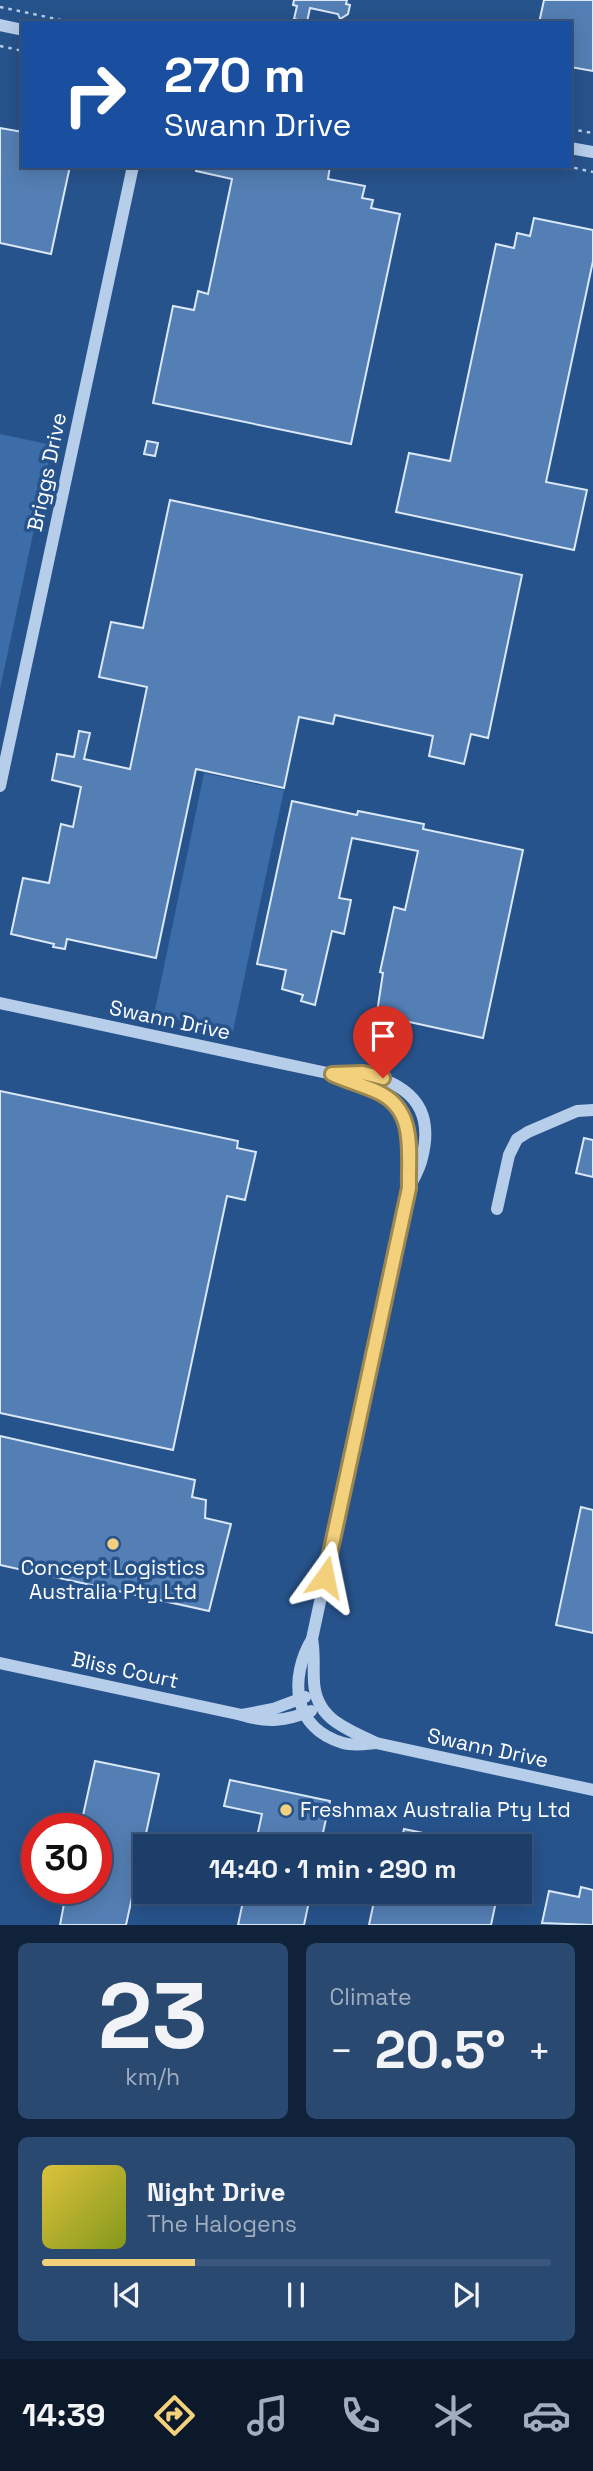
<!DOCTYPE html>
<html lang="en">
<head>
<meta charset="utf-8">
<style>
  body { margin:0; font-family:"Space Grotesk",sans-serif; background:#2a4971; color:#f1f3f6; height:100vh; display:flex; flex-direction:column; font-size:26px; white-space:nowrap }
  * { box-sizing:border-box; margin:0 }
  p { font-size:23px; color:#a0aec0 }
  .icon { flex:none; width:38px; height:38px; fill:none; stroke:currentColor; stroke-width:2; stroke-linecap:round; stroke-linejoin:round }
  .map { position:relative; height:1925px; overflow:hidden }
  .sheet { display:flex; flex-direction:column; gap:18px; padding:18px; background:#10223a; flex:1 }
  .sheet>* { flex:none }
  .guide { position:absolute; left:21px; top:21px; width:551px; height:147px; border-radius:0px; box-shadow:0 4px 18px #0003,0 0 0 2px #3b577d; background:#1a4fa0; color:#fff; overflow:hidden }
  .speed { position:absolute; left:21px; top:1813px; display:flex; gap:14px; font-size:35px; font-weight:700; text-align:center }
  .speed>* { display:grid; place-content:center; width:91px; height:91px; border-radius:50%; background:#1d3e69; box-shadow:0 4px 18px #0003,0 0 0 2px #3b577d; line-height:1 }
  .speed .limit { border:10px solid #d22; background:#fff; color:#111 }
  .pin { position:absolute; display:grid; place-items:center; width:60px; height:60px; color:#fff; margin:-72px -30px; border-radius:50% 50% 50% 0; rotate:-45deg; box-shadow:0 0 7px #0007 }
  .pin .icon { rotate:45deg }
  .me { position:absolute; width:77px; margin:-38px; rotate:12deg; stroke-linejoin:round; filter:drop-shadow(0 0 5px #0008) }
  .turn { display:flex; align-items:center; gap:24px; height:147px; padding:0 28px; font-size:32px }
  .turn .icon { width:91px; height:91px; stroke-width:2.5 }
  .turn b { display:block; font-size:49px; line-height:60px }
  .big { font-size:52px; font-weight:800; line-height:1.1 }
  .sheet .card { flex:1; display:flex; flex-direction:column; justify-content:center; gap:10px; min-width:0; padding:0 24px; border-radius:10px; background:#2a4971 }
  .sheet .dial { align-items:center; gap:0 }
  .dial b { font-size:91px; line-height:1 }
  .song { display:flex; align-items:center; gap:21px }
  .cover { width:84px; height:84px; border-radius:10px; background:linear-gradient(135deg,hsl(50 70% 55%),hsl(70 70% 35%)) }
  .played { height:7px; border-radius:4px; background:linear-gradient(90deg,#f2d07c 30%,#3b577d 30%) }
  .keys { display:flex; justify-content:space-around; direction:ltr }
  .heat { display:flex; justify-content:space-between; align-items:center; font-size:38px; direction:ltr }
  .sheet .tiles { flex:1; display:grid; gap:18px; grid-template-columns:1fr 1fr }
  .card:last-child { grid-column:span 2 }
  .trip { position:absolute; left:133px; top:1834px; width:399px; height:70px; border-radius:0px; background:#1d3e69; box-shadow:0 4px 18px #0003,0 0 0 2px #3b577d; font-weight:800; line-height:70px; text-align:center }
  .tabs { display:flex; height:112px; justify-content:space-around; align-items:center; background:#0c192a; color:#a0aec0 }
  .tabs .icon { width:49px; height:49px }
  .tabs .current { color:#f2d07c }
  .tabs b { font-size:32px; color:#f1f3f6 }
  .map>svg:first-child { display:block }
</style>
</head>
<body>
<div class="map">
<svg width="593" height="1925" viewBox="0 0 593 1925">
  <rect width="100%" height="100%" fill="#27538c"/>
  <g fill="#3c6da8">
    <path d="M 0,434 L 52,445 L 0,689 Z"/>
    <path d="M 204,773 L 284,790 L 233,1031 L 154,1015 Z"/>
  </g>
  <g fill="#547fb4" stroke="#dae8f8" stroke-width="2">
    <path d="M 294,0 L 347,0 L 346,4 L 350,5 L 348,14 L 340,19 L 338,14 L 310,8 L 307,22 L 294,19 L 297,6 L 293,5 Z"/>
    <path d="M 544,0 L 593,0 L 593,71 L 570,67 L 570,23 L 539,23 Z"/>
    <path d="M 0,128 L 23,132 L 23,166 L 70,166 L 51,254 L 0,243 Z"/>
    <path d="M 197,166 L 330,166 L 328,179 L 365,186 L 362,198 L 373,200 L 371,208 L 400,214 L 351,444 L 153,403 L 173,306 L 194,310 L 198,291 L 208,294 L 232,179 L 196,171 Z"/>
    <path d="M 534,218 L 593,230 L 593,261 L 546,482 L 587,490 L 574,550 L 396,512 L 409,453 L 450,461 L 496,244 L 514,248 L 517,233 L 530,236 Z"/>
    <path d="M 147,441 L 158,443 L 155,456 L 144,454 Z"/>
    <path d="M 170,500 L 522,575 L 488,738 L 471,734 L 464,764 L 429,756 L 433,736 L 335,715 L 333,724 L 299,717 L 284,788 L 196,769 L 156,958 L 67,939 L 65,949 L 53,947 L 54,944 L 11,934 L 23,878 L 49,883 L 61,824 L 73,827 L 81,787 L 52,780 L 57,754 L 74,757 L 79,731 L 90,733 L 84,759 L 130,769 L 147,687 L 99,677 L 111,622 L 143,628 Z"/>
    <path d="M 292,801 L 357,815 L 358,811 L 424,824 L 423,829 L 523,850 L 483,1038 L 391,1018 L 391,1021 L 376,1019 L 383,973 L 380,972 L 394,907 L 405,910 L 418,851 L 352,838 L 339,898 L 351,900 L 344,934 L 332,931 L 315,1005 L 301,1001 L 303,995 L 282,989 L 286,970 L 257,964 Z"/>
    <path d="M 0,1091 L 238,1141 L 237,1148 L 256,1152 L 245,1200 L 227,1196 L 173,1450 L 0,1413 Z"/>
    <path d="M 584,1138 L 593,1140 L 593,1177 L 576,1173 Z"/>
    <path d="M 0,1436 L 195,1480 L 192,1497 L 206,1500 L 205,1518 L 231,1524 L 209,1611 L 0,1565 Z"/>
    <path d="M 581,1507 L 593,1510 L 593,1633 L 556,1625 Z"/>
    <path d="M 95,1761 L 159,1774 L 126,1925 L 60,1925 L 67,1888 L 96,1888 L 96,1829 L 80,1829 Z"/>
    <path d="M 230,1780 L 330,1801 L 320,1846 L 255,1846 L 262,1814 L 224,1806 Z"/>
    <path d="M 404,1829 L 462,1841 L 462,1846 L 400,1846 Z"/>
    <path d="M 581,1887 L 593,1890 L 593,1925 L 542,1923 L 549,1891 L 579,1897 Z"/>
    <path d="M 245,1892 L 311,1892 L 304,1925 L 238,1925 Z"/>
    <path d="M 376,1892 L 498,1892 L 491,1925 L 369,1925 Z"/>
  </g>
  <g fill="none" stroke-linecap="round" stroke-linejoin="round">
    <g stroke="#b6ceea" stroke-width="2.5" stroke-dasharray="3.5 5" stroke-linecap="butt">
      <path d="M 0,7 L 75,23"/>
      <path d="M 0,46 L 23,51"/>
      <path d="M 570,129 L 593,133"/>
      <path d="M 566,166 L 593,172"/>
    </g>
    <g stroke="#b6ceea" stroke-width="12">
      <path d="M 0,25 L 23,30"/>
      <path d="M 570,148 L 593,152"/>
      <path d="M 0,786 L 133,166"/>
      <path d="M 0,1003 L 332,1074 C 362,1089 404,1094 409,1135 C 411,1151 408,1168 409,1184"/>
      <path d="M 332,1074 C 387,1072 439,1092 422,1158 C 420,1168 414,1178 409,1188 L 312,1639 C 289,1678 292,1728 343,1743 C 354,1746 365,1744 376,1743"/>
      <path d="M 497,1209 L 509,1155 L 517,1139 L 528,1132 L 577,1111 L 593,1110"/>
      <path d="M 312,1639 C 315,1654 313,1667 314,1682 C 316,1720 348,1729 376,1743 L 593,1790"/>
      <path d="M 0,1663 L 242,1715 C 267,1723 286,1721 311,1711"/>
      <path d="M 242,1715 L 273,1709 L 305,1697"/>
    </g>
  </g>
  <g fill="none" stroke-linecap="round" stroke-linejoin="round">
    <g stroke="#9d8751" stroke-width="18">
      <path id="route" d="M 325,1577 L 409,1188 C 408,1153 417,1110 378,1092 C 363,1085 347,1081 332,1074 L 363,1073 L 383,1078"/>
    </g>
    <use href="#route" stroke="#f2d07c" stroke-width="12"/>
  </g>
  <g fill="#f2d07c" stroke="#27538c" stroke-width="2.5">
    <circle cx="113" cy="1544" r="7"/>
    <circle cx="286" cy="1810" r="7"/>
  </g>
  <g text-anchor="middle" stroke-width="7" stroke-linejoin="round" paint-order="stroke">
    <g font-size="21" fill="#fff" stroke="#27538c">
      <text transform="translate(47 472) rotate(-78)" y="7">Briggs Drive</text>
      <text transform="translate(170 1020) rotate(12)" y="7">Swann Drive</text>
      <text transform="translate(125 1670) rotate(12)" y="7">Bliss Court</text>
      <text transform="translate(488 1748) rotate(12)" y="7">Swann Drive</text>
    </g>
    <g font-size="21" fill="#fff" stroke="#27538c">
      <text x="113" y="1575">Concept Logistics<tspan x="113" dy="24">Australia Pty Ltd</tspan></text>
      <text x="300" y="1817" text-anchor="start">Freshmax Australia Pty Ltd</text>
    </g>
  </g>
</svg>
<div class="speed"><div class="limit">30</div></div>
<div class="pin" style="left:383px;top:1078px;background:#d93025"><svg class="icon" aria-label="arrive" viewBox="0 0 24 24"><path d="M6 21V4h12l-3 4 3 4H6"/></svg></div>
<svg class="me" style="left:325px;top:1577px" viewBox="-20 -20 40 40"><path d="M0-17L14 15 0 8-14 15z" fill="#f2d07c" stroke="#fff" stroke-width="4"/></svg>
<div class="trip">14:40 · 1 min · 290 m</div>
<div class="guide">
<div class="turn"><svg class="icon" aria-label="right" viewBox="0 0 24 24"><path d="M7 20v-9h11M14 6l5 5-5 5"/></svg><div><b>270 m</b>Swann Drive</div></div>
</div>
</div>
<section class="sheet">
<div class="tiles">
<div class="card dial"><b>23</b><p>km/h</p></div>
<div class="card"><p>Climate</p>
<div class="heat"><a>−</a><b class="big">20.5°</b><a>+</a></div>
</div>
<div class="card">
<div class="song"><i class="cover"></i><div><b>Night Drive</b><p>The Halogens</p></div></div>
<div class="played"></div>
<div class="keys"><svg class="icon" aria-label="previous" viewBox="0 0 24 24"><path d="M18 5L8 12l10 7zM5 5v14"/></svg><svg class="icon" aria-label="pause" viewBox="0 0 24 24"><path d="M8 5v14M16 5v14"/></svg><svg class="icon" aria-label="next" viewBox="0 0 24 24"><path d="M6 5l10 7-10 7zM19 5v14"/></svg></div>
</div>
</div>
</section>
<nav class="tabs">
<b>14:39</b>
<svg class="icon current" aria-label="directions" viewBox="0 0 24 24"><path d="M12 3l9 9-9 9-9-9zM9 14v-3h6M13 9l2 2-2 2"/></svg>
<svg class="icon" aria-label="music" viewBox="0 0 24 24"><path d="M9 18V5l10-2v13"/><circle cx="6" cy="18" r="3"/><circle cx="16" cy="16" r="3"/></svg>
<svg class="icon" aria-label="phone" viewBox="0 0 24 24"><path d="M5 4h4l2 5-3 2q2 4 5 5l2-3 5 2v4C11 20 4 13 5 4z"/></svg>
<svg class="icon" aria-label="climate" viewBox="0 0 24 24"><path d="M12 3v18M4 7l16 10M4 17L20 7"/></svg>
<svg class="icon" aria-label="car" viewBox="0 0 24 24"><path d="M5 17H2v-5l4-1 3-4h7l3 4 3 1v5h-3M9 17h6M6 11h13"/><circle cx="7" cy="17" r="2"/><circle cx="17" cy="17" r="2"/></svg>
</nav>
</body>
</html>
